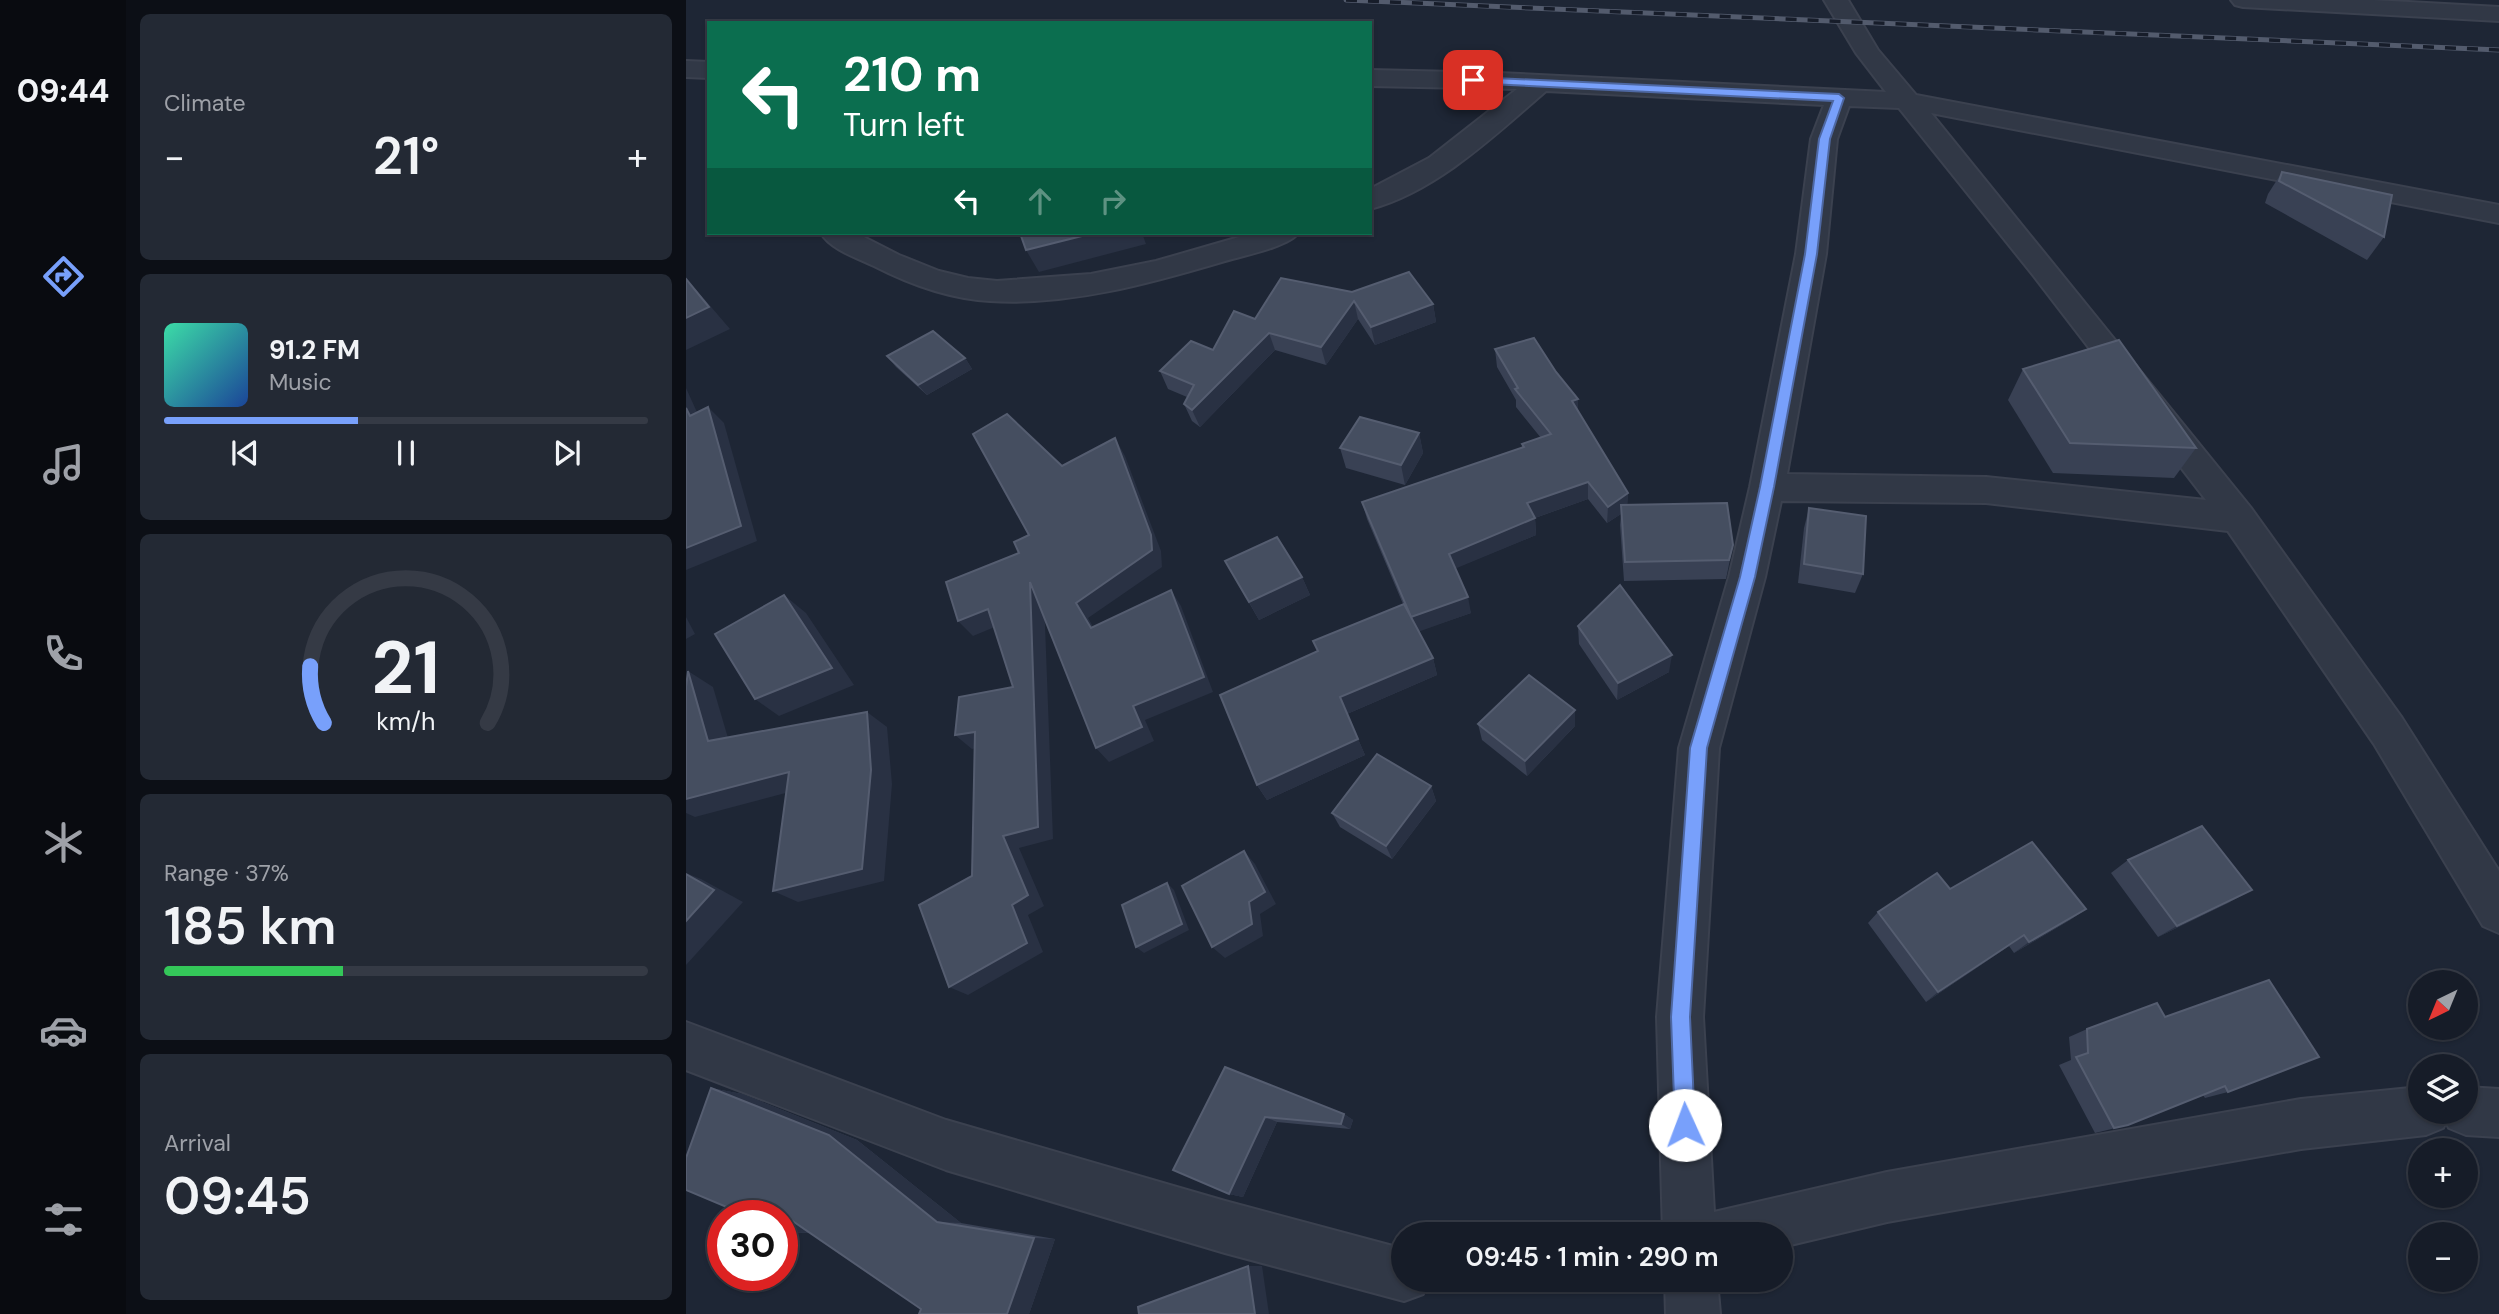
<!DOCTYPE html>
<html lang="en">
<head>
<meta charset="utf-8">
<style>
  body { margin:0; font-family:"DM Sans",sans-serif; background:#232934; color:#f1f3f6; height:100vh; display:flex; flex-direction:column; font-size:26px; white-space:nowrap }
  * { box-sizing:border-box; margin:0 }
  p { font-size:23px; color:#9ea1a8 }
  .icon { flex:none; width:38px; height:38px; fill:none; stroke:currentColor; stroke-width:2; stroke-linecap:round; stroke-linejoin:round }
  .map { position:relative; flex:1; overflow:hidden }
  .panel { display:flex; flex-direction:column; gap:14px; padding:14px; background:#0c0f16; width:560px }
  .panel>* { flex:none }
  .guide { position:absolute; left:21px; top:21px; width:665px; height:214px; border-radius:0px; box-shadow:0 2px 5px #0004,0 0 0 2px #353a45; background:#0b6e4f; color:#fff; overflow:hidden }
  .needle { width:46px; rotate:223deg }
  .controls { position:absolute; left:1722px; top:970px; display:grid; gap:14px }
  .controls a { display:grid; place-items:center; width:70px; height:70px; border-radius:50%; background:#161c28; box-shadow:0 2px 5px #0004,0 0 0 2px #353a45; font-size:35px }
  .speed { position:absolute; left:21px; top:1200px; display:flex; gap:14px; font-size:35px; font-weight:700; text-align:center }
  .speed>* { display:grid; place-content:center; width:91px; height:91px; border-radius:50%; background:#161c28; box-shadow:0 2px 5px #0004,0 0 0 2px #353a45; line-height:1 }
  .speed .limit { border:10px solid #d22; background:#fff; color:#111 }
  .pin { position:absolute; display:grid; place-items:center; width:60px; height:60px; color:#fff; margin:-30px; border-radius:14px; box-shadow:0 4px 10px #0006 }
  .me { position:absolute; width:77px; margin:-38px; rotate:358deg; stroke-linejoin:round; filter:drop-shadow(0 0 5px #0008) }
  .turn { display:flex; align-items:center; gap:24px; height:147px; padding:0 21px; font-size:32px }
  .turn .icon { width:91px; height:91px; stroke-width:2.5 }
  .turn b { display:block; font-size:49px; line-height:60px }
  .lanes { display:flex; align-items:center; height:66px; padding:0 21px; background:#0003; justify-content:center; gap:35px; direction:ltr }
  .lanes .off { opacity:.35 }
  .big { font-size:52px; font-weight:600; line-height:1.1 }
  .panel .tile { flex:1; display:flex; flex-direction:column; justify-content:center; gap:10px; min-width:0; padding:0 24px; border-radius:10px; background:#232934 }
  .panel .dial { align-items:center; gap:0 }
  .dial svg { height:182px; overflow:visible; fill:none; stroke:#353a45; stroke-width:7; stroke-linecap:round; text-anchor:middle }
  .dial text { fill:#f1f3f6; stroke:none }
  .song { display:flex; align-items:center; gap:21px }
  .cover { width:84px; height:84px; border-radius:10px; background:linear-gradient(135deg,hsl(160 70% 55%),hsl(220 70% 35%)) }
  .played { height:7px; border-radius:4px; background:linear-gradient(90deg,#78a0fb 40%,#353a45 40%) }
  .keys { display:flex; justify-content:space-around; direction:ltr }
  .heat { display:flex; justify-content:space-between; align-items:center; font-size:38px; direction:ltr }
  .charge { height:10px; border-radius:5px; background:linear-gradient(90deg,#34c759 37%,#353a45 0) }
  .trip { position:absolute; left:705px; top:1222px; width:402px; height:70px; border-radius:35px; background:#161c28; box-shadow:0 2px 5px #0004,0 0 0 2px #353a45; font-weight:600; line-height:70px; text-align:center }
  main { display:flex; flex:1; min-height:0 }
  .tabs { display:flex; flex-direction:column; width:126px; justify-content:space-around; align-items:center; background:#090b10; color:#9ea1a8 }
  .tabs .icon { width:49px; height:49px }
  .tabs .current { color:#78a0fb }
  .tabs b { font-size:32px; color:#f1f3f6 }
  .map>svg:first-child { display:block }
</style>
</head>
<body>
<main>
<nav class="tabs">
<b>09:44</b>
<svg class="icon current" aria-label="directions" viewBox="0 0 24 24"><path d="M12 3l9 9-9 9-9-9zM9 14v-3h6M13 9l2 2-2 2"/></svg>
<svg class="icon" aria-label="music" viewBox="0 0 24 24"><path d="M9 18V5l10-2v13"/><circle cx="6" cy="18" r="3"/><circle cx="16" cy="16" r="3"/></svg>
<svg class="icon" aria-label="phone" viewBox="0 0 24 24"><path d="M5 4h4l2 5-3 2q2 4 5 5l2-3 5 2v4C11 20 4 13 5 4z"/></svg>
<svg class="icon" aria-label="climate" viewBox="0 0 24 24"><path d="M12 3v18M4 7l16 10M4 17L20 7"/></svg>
<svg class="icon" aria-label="car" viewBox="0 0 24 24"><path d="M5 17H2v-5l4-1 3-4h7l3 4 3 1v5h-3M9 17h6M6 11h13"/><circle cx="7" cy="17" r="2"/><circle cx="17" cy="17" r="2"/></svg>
<svg class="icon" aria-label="filters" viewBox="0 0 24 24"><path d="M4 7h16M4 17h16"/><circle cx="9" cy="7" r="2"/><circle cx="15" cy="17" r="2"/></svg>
</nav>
<section class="panel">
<div class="tile"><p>Climate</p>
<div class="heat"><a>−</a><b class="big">21°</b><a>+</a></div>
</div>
<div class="tile">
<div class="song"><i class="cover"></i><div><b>91.2 FM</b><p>Music</p></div></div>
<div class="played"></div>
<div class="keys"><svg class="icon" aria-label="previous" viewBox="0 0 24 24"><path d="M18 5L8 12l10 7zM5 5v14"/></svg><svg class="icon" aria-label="pause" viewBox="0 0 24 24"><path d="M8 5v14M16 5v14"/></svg><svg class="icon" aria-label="next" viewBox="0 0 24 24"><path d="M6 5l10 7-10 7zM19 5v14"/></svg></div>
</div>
<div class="tile dial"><svg viewBox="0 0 100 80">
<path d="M14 69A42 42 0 1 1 86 69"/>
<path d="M14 69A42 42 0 0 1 8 44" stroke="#78a0fb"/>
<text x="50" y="56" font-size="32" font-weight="700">21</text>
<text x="50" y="72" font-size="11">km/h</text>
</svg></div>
<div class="tile"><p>Range · 37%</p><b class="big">185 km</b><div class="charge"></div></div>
<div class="tile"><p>Arrival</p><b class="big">09:45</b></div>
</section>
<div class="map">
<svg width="1813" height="1314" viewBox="0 0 1813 1314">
  <rect width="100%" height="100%" fill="#1e2635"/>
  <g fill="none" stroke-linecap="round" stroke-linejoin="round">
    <g stroke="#3b414f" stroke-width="4">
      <g id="minor">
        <path d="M 1138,0 L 1162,0 L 1192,50 L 1230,95 L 1813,205 L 1813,223 L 1245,113 L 1565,508 L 1716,718 L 1813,871 L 1813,933 L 1797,926 L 1688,744 L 1542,531 L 1300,503 L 1095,501 L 1079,577 L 1033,748 L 1017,1017 L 1028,1212 L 1201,1172 L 1615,1099 L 1734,1087 L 1734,1111 L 1780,1111 L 1780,1087 L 1813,1089 L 1813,1137 L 1780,1135 L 1763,1128 L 1760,1122 L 1757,1128 L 1740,1135 L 1615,1149 L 1201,1222 L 1096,1247 L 1096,1234 L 977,1234 L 971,1017 L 993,748 L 1043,577 L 1064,487 L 1110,254 L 1125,139 L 1138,105 L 860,91 C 809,135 751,191 684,209 L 684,189 L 743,158 L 831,89 L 684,86 L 684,70 L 813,73 L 1200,92 L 1170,53 ZM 1163,106 L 1213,108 L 1347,275 L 1520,500 L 1300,477 L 1101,474 L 1140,254 L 1151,139 Z"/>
        <path d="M 1545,0 L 1687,0 L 1813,7 L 1813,21 L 1557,7 L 1549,5 Z"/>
        <path d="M 0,61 L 23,62 L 23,78 L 0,77 Z"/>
        <path d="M 135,233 L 170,233 L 213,255 L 253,271 L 282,278 L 311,281 L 405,274 L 470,261 L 567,233 L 612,233 C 604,246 556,256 539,261 C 465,283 383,306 304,301 C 265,299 223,284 188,266 C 171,258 144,249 135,233 Z"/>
        <path d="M 0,1022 L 260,1120 L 539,1201 L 718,1249 L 718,1279 L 743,1279 L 737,1294 L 718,1301 L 539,1253 L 260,1170 L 0,1070 Z"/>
        <path d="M 979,1279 L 1031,1279 L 1034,1314 L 980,1314 Z"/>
      </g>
    </g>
    <use href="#minor" fill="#313846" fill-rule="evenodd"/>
    <g stroke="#535b6d" stroke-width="5">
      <path id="rail" d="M 660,0 L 1813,50"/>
    </g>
    <use href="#rail" stroke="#171d2a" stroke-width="3.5" stroke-dasharray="11" stroke-linecap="butt"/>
  </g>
  <g fill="#394154">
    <path d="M 1596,172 L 1698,237 L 1681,260 L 1579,203 L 1582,194 Z"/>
    <path d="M 666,292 L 747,304 L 750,322 L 689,345 L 672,319 L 640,365 L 589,350 L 514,427 L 506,421 L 498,404 L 501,397 L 482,389 L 474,371 L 527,350 L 569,319 Z"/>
    <path d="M 809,349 L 870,372 L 892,399 L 892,411 L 942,493 L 941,505 L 1047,545 L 1040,579 L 938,581 L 934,525 L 935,514 L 921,523 L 902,499 L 849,518 L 850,535 L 769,568 L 785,613 L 732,631 L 747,658 L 751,675 L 661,714 L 679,755 L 581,800 L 571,785 L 632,651 L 717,604 L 681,519 L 676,502 L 836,448 L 836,444 L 855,438 L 830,407 L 830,400 L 811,367 Z"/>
    <path d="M 201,356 L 279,358 L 286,369 L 241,395 L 210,367 Z"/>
    <path d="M 1337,369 L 1510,448 L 1488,478 L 1367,473 L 1322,400 Z"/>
    <path d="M 733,433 L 737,453 L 719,485 L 660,468 L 654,448 Z"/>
    <path d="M 1123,508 L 1177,574 L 1169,593 L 1112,583 L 1118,528 Z"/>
    <path d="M 539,561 L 616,577 L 624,595 L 573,620 Z"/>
    <path d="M 892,626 L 983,672 L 931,700 L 893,644 Z"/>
    <path d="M 792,724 L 889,726 L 841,776 L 796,740 Z"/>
    <path d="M 745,786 L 750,801 L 706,859 L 654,827 L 646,813 Z"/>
    <path d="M 1442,860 L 1544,902 L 1472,937 L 1425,873 Z"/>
    <path d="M 1264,889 L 1400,909 L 1384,920 L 1328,953 L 1323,946 L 1240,1002 L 1182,923 L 1192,912 Z"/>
    <path d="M 1583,980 L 1542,1092 L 1519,1098 L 1517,1095 L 1442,1125 L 1409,1133 L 1373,1065 L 1385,1060 L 1383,1037 L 1401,1029 L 1479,1017 Z"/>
    <path d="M 539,1067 L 658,1114 L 667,1120 L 664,1129 L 591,1122 L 557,1197 L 543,1194 Z"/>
    <path d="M 25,1088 L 56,1094 L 171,1140 L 275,1223 L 369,1239 L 343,1314 L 233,1314 L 235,1309 L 124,1233 L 98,1232 Z"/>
  </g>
  <g fill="#293143">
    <path d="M 408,233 L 456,233 L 460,244 L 353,272 L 340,250 Z"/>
    <path d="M 0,279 L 20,301 L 44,329 L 0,350 Z"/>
    <path d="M 668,301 L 672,319 L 640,365 L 635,347 Z"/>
    <path d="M 747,304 L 750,322 L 689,345 L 685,327 Z"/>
    <path d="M 583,333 L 589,350 L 514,427 L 506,410 Z"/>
    <path d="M 279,358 L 286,369 L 241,395 L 232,385 Z"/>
    <path d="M 0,388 L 20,432 L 4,416 L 0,408 Z"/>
    <path d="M 892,399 L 892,417 L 886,401 Z"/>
    <path d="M 22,407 L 38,423 L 71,541 L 0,570 L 0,548 Z"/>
    <path d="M 733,433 L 737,453 L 719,485 L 715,465 Z"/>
    <path d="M 429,438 L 439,456 L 475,551 L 476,567 L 402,618 L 417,644 L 405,628 L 390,603 Z"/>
    <path d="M 902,482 L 902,499 L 843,520 L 841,503 Z"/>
    <path d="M 942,493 L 941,510 L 935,505 L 935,514 L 921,523 L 922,507 Z"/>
    <path d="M 849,518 L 850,535 L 766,570 L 763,554 Z"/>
    <path d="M 616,577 L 624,595 L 573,620 L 563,602 Z"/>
    <path d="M 344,582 L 358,598 L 367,839 L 333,848 L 358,906 L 342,915 L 357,952 L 282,995 L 263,987 L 326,905 L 317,836 Z"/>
    <path d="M 485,590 L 495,606 L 527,692 L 459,720 L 468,741 L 423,762 L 410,748 L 447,706 Z"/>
    <path d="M 98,595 L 120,613 L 168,685 L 93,716 L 69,699 Z"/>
    <path d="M 782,597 L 785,613 L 729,633 L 724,618 Z"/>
    <path d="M 302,609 L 316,624 L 287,636 L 272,621 Z"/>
    <path d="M 0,617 L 9,634 L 0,639 Z"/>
    <path d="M 986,655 L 983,672 L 931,700 L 932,683 Z"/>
    <path d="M 747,658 L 751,675 L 661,714 L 654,697 Z"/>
    <path d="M 2,671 L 27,687 L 47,755 L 22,741 Z"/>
    <path d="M 889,710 L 889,726 L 841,776 L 839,761 Z"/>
    <path d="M 181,712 L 201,727 L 206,784 L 198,881 L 112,902 L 87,891 Z"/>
    <path d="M 289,732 L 304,745 L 286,749 L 269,735 Z"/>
    <path d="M 672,739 L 679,755 L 581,800 L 571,785 Z"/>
    <path d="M 103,772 L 126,786 L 9,817 L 0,813 L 0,799 Z"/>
    <path d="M 745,786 L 750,801 L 706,859 L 700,846 Z"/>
    <path d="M 558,851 L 569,864 L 590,904 L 574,914 L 577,936 L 539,958 L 526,947 L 563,902 Z"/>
    <path d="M 0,873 L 15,879 L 57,902 L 0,965 Z"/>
    <path d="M 481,883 L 488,890 L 503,930 L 458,953 L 450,947 Z"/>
    <path d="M 1566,890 L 1544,902 L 1472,937 L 1491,926 Z"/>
    <path d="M 1400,909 L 1384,920 L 1328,953 L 1343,942 Z"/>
    <path d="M 1338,935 L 1323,946 L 1240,1002 L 1252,992 Z"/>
    <path d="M 25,1088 L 56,1094 L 171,1140 L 275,1223 L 251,1222 Z"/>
    <path d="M 658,1114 L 667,1120 L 664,1129 L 655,1124 Z"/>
    <path d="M 579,1117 L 591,1122 L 557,1197 L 543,1194 Z"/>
    <path d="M 105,1220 L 129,1233 L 98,1232 Z"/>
    <path d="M 348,1238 L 369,1239 L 343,1314 L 321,1314 Z"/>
    <path d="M 562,1266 L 576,1266 L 583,1314 L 569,1314 Z"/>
  </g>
  <g fill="#454e60" stroke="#555d70" stroke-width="2">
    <path d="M 1596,172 L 1706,195 L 1698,237 L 1593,181 Z"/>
    <path d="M 334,233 L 408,233 L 340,250 Z"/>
    <path d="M 723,272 L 747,304 L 685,327 L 668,301 L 635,347 L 583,333 L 506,410 L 498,404 L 508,385 L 474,371 L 505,341 L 527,350 L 548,311 L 569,319 L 595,278 L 666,292 Z"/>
    <path d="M 0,279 L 23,307 L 0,318 Z"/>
    <path d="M 247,331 L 279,358 L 232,385 L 201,356 Z"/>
    <path d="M 848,338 L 870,372 L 892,399 L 886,401 L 942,493 L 922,507 L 902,482 L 841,503 L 849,518 L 763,554 L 782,597 L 725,617 L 676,502 L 838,447 L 836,444 L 865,434 L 829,389 L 832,388 L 809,349 Z"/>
    <path d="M 1433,340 L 1510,448 L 1384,443 L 1337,369 Z"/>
    <path d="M 22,407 L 55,526 L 0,548 L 0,408 L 4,416 Z"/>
    <path d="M 321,414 L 376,466 L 429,438 L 465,535 L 466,550 L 390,603 L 405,628 L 485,590 L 518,677 L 447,706 L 456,727 L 410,748 L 344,582 L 352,827 L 317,836 L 342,895 L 326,905 L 341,943 L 263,987 L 233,905 L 286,876 L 289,732 L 269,735 L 273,697 L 327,687 L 302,609 L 272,621 L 260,582 L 333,553 L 328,542 L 343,535 L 287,434 Z"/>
    <path d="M 674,417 L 733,433 L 715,465 L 654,448 Z"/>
    <path d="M 1041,503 L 1047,545 L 1043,560 L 939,562 L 935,505 Z"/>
    <path d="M 1123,508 L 1180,516 L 1177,574 L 1118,564 Z"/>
    <path d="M 591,537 L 616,577 L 563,602 L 539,561 Z"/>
    <path d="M 934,585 L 986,655 L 932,683 L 892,626 Z"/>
    <path d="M 98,595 L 146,668 L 69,699 L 29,634 Z"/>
    <path d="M 718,604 L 747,658 L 654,697 L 672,739 L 571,785 L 534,695 L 632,651 L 627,641 Z"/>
    <path d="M 2,671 L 22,741 L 181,712 L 185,770 L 176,869 L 87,891 L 103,772 L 0,799 L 0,687 Z"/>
    <path d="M 843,675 L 889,710 L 839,761 L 792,724 Z"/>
    <path d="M 691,754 L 745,786 L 700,846 L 646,813 Z"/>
    <path d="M 1516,826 L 1566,890 L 1491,926 L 1442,860 Z"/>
    <path d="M 1346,842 L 1400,909 L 1343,942 L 1338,935 L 1252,992 L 1192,912 L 1251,873 L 1264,889 Z"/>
    <path d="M 558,851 L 579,892 L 563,902 L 566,924 L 526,947 L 496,886 Z"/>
    <path d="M 0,874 L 28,890 L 0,921 Z"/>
    <path d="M 481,883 L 496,924 L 450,947 L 436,905 Z"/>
    <path d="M 1583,980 L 1633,1057 L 1542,1092 L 1539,1086 L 1442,1125 L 1428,1128 L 1390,1057 L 1402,1053 L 1401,1029 L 1471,1003 L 1479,1017 Z"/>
    <path d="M 539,1067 L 658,1114 L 655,1124 L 579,1117 L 543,1194 L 487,1170 Z"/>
    <path d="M 25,1088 L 143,1135 L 251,1222 L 348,1238 L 321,1314 L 233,1314 L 235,1309 L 105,1220 L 98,1232 L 96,1231 L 96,1216 L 62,1216 L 0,1190 L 0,1158 Z"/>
    <path d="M 562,1266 L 569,1314 L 453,1314 L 452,1307 Z"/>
  </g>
  <path fill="#78a0fb" stroke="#4e68a3" stroke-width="2" d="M 787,77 L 1153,94 L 1158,98 L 1144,139 L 1131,254 L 1088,487 L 1069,577 L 1021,748 L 1004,1017 L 1009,1125 L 1006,1133 L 999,1136 L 992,1133 L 989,1125 L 985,1017 L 1004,748 L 1054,577 L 1074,487 L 1119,254 L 1133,139 L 1147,101 L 783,83 L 782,80 Z"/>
</svg>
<div class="controls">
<a><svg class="needle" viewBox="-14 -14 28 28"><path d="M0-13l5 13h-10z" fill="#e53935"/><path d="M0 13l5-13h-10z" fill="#9ea1a8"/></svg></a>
<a><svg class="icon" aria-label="layers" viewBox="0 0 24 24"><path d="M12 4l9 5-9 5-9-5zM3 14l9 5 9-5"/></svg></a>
<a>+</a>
<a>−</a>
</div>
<div class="speed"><div class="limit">30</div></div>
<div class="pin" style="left:787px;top:80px;background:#d93025"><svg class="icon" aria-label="arrive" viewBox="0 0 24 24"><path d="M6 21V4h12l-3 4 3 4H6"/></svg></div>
<svg class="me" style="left:999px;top:1125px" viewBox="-20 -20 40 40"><circle r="19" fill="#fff"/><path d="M0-13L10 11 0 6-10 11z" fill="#78a0fb"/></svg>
<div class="trip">09:45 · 1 min · 290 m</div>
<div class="guide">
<div class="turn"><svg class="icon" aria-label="left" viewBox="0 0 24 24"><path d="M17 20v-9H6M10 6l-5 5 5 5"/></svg><div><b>210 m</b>Turn left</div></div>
<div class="lanes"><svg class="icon" aria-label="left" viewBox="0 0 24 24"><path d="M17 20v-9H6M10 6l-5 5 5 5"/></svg><svg class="icon off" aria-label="ahead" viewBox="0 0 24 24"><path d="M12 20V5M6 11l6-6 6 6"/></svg><svg class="icon off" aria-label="right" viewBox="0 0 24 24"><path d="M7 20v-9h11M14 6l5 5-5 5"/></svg></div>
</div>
</div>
</main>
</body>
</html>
